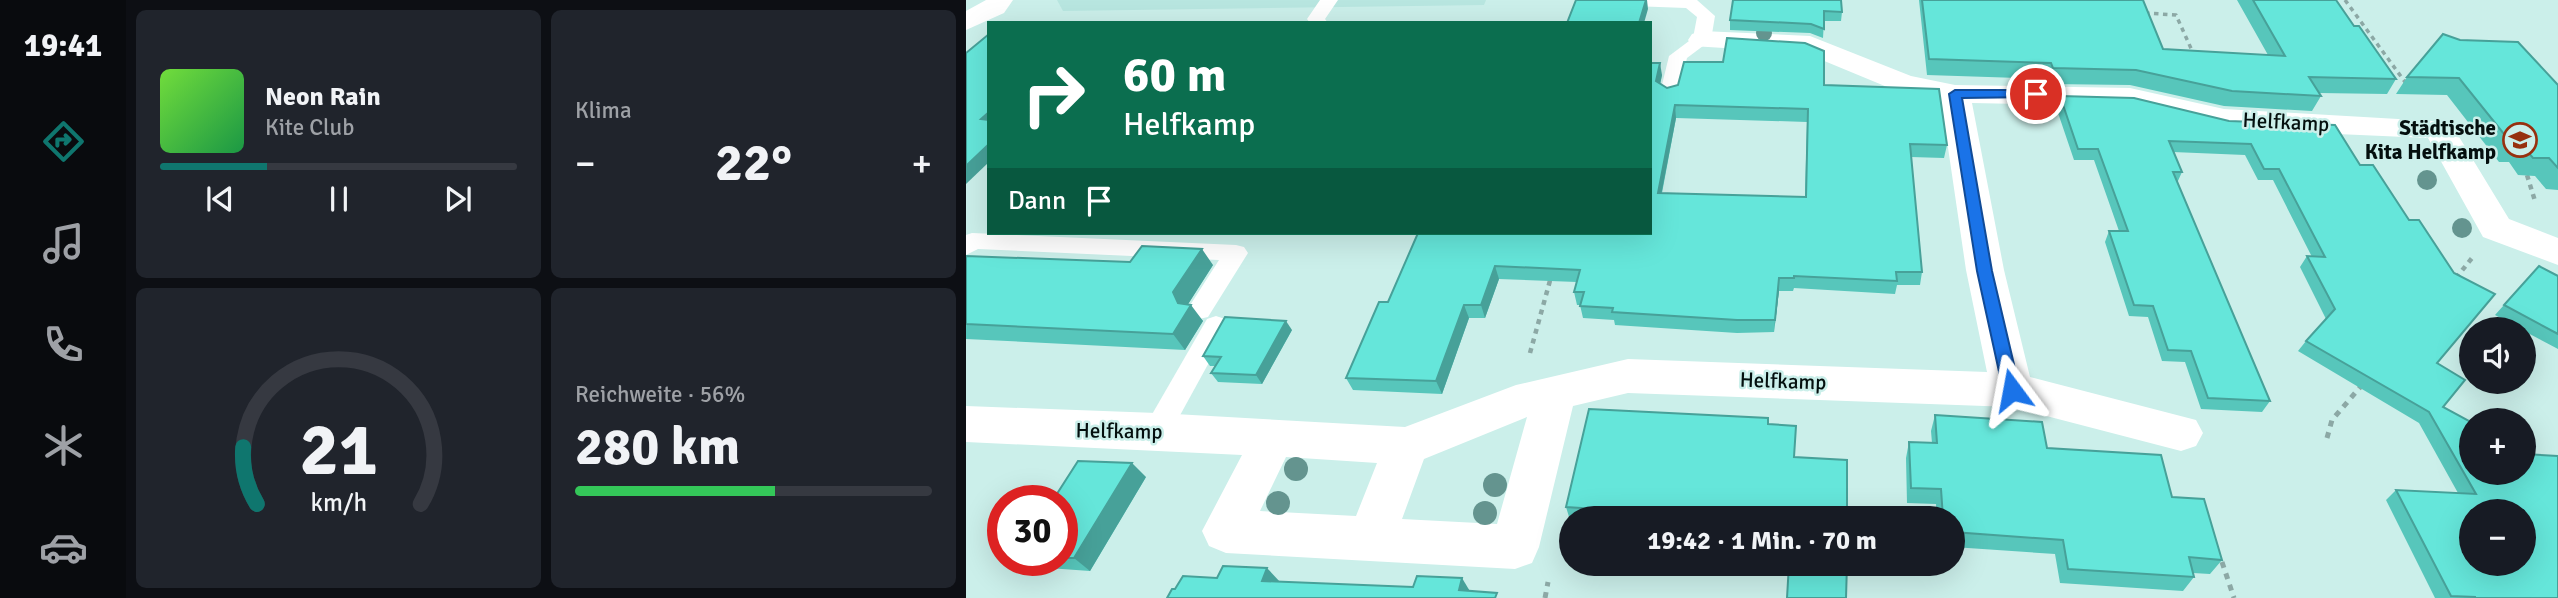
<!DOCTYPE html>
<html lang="de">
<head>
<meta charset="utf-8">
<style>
  body { margin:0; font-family:Signika,sans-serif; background:#20242c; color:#f1f3f6; height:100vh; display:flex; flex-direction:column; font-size:26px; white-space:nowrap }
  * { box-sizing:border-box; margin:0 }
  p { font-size:23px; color:#9ea1a6 }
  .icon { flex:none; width:38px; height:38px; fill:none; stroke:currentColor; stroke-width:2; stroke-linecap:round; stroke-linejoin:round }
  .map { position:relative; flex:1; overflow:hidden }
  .drawer { display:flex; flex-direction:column; gap:10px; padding:10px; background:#0d0f14; width:840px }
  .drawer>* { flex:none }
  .top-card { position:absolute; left:21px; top:21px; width:665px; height:214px; border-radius:0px; box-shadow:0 7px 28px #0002; background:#0b6e4f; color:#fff; overflow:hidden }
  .tools { position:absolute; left:1493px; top:317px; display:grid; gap:14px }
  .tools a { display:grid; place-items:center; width:77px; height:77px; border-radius:50%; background:#171b24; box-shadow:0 7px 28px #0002; font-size:35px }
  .speed { position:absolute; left:21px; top:485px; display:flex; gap:14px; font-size:35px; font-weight:700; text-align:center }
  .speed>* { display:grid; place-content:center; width:91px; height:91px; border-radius:50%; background:#171b24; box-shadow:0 7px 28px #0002; line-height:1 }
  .speed .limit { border:10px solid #d22; background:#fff; color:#111 }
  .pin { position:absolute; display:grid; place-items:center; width:60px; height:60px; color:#fff; margin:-30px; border:4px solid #fff; border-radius:50%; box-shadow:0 2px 7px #0007 }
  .me { position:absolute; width:77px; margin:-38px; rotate:347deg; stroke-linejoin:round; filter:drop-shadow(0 0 5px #0008) }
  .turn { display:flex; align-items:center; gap:24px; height:147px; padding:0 21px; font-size:32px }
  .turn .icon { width:91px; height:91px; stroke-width:2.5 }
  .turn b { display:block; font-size:49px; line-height:60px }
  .then { display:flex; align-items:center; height:66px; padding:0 21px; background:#0003; gap:14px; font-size:26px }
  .big { font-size:52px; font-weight:700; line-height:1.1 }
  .drawer .widget { flex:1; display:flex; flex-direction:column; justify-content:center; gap:10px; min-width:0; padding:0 24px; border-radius:10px; background:#20242c }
  .drawer .dial { align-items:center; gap:0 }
  .dial svg { height:182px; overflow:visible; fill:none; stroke:#363941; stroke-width:7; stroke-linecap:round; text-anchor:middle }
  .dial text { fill:#f1f3f6; stroke:none }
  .song { display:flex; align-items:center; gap:21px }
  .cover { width:84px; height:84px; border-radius:10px; background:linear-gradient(135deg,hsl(100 70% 55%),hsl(140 70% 35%)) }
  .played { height:7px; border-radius:4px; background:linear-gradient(90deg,#0f766e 30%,#363941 30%) }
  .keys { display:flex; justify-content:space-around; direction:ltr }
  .heat { display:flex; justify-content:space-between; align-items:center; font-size:38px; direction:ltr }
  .charge { height:10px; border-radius:5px; background:linear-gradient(90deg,#34c759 56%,#363941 0) }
  .drawer .tiles { flex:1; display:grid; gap:10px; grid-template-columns:repeat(2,1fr) }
  .trip { position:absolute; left:593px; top:506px; width:406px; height:70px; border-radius:35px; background:#171b24; box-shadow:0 7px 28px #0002; font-weight:700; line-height:70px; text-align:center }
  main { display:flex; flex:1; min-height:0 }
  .dock { display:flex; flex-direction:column; width:126px; justify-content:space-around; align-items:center; background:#090b0e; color:#9ea1a6 }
  .dock .icon { width:49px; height:49px }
  .dock .on { color:#0f766e }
  .dock b { font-size:32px; color:#f1f3f6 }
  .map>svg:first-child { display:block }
</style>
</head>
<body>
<main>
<nav class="dock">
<b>19:41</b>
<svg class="icon on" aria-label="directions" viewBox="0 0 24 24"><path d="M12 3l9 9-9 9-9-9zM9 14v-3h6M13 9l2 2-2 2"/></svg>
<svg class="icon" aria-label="music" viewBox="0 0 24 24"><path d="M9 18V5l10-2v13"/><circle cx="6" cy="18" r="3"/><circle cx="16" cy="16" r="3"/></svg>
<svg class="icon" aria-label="phone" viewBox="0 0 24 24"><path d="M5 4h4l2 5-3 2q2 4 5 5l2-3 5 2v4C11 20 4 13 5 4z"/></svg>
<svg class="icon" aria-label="climate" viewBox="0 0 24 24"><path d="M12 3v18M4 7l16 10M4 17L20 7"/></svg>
<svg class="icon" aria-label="car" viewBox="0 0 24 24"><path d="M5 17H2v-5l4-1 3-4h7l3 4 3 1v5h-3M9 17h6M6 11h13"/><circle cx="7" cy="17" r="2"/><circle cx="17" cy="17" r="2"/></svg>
</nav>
<section class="drawer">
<div class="tiles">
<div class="widget">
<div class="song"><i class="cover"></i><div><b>Neon Rain</b><p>Kite Club</p></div></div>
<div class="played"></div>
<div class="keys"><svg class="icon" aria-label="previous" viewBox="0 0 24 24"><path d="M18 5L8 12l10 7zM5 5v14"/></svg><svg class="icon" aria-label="pause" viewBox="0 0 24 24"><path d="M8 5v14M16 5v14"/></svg><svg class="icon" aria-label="next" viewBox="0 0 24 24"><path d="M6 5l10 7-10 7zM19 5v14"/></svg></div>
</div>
<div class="widget"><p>Klima</p>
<div class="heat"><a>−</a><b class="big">22°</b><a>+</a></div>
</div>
<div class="widget dial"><svg viewBox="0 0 100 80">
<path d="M14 69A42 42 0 1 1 86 69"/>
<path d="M14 69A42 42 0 0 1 8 44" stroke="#0f766e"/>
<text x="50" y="56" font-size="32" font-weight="700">21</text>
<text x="50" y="72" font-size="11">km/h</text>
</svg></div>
<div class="widget"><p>Reichweite · 56%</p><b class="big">280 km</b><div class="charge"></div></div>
</div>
</section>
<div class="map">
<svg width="1592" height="598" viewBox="0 0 1592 598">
  <rect width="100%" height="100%" fill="#cbefea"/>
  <path fill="#b8e6e0" d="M 91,0 L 520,0 L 518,5 L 97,11 Z"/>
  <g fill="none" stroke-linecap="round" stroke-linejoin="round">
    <g stroke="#8ca8a5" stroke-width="3.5" stroke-dasharray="4.5 4.5" stroke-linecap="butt">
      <path d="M 1379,0 L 1442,86"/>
      <path d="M 1179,13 L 1210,15 L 1228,55"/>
    </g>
    <g stroke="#8ca8a5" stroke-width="4.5" stroke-dasharray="5 5" stroke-linecap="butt">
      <path d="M 1561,175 L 1569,201"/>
      <path d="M 1490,278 L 1506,258"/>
      <path d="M 564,353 L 585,277"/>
    </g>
    <g stroke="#8ca8a5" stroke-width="5" stroke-dasharray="6 6" stroke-linecap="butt">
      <path d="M 1361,438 L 1366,420 L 1396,385"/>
      <path d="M 1256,562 L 1268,598"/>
      <path d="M 579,598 L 582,582"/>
    </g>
    <g fill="#fff" fill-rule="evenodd">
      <path d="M 354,0 L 372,0 L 359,19 L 362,23 L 344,23 L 341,19 Z"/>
      <path d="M 630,0 L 731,0 L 749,16 L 745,40 L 721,58 L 711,97 L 704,99 L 694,93 L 703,56 L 727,38 L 731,17 L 720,8 L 639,5 Z"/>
      <path d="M 6,233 L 270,245 L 278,247 L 282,253 L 242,317 L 233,319 L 224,317 L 221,310 L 253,260 L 12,249 L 0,255 L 0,235 Z"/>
      <path d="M 250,316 L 259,319 L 263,326 L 201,439 L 191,443 L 181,439 L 177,431 L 181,423 L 241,319 Z"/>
    </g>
    <g fill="#fff" fill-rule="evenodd">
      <path d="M 20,0 L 47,0 L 38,13 L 0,30 L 0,11 Z"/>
      <path d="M 736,31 L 844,36 L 945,76 L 989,85 L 1164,88 L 1258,109 L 1484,122 L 1543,219 L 1592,238 L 1592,265 L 1517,237 L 1462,138 L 1258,129 L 1164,106 L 1006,103 L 1038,270 L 1064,377 L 1230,420 L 1237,433 L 1230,446 L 1215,451 L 1046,407 L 662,393 L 607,406 L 573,547 L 566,563 L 549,569 L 260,553 L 243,546 L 236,531 L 276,455 L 0,442 L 0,406 L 191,413 L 439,427 L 550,385 L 662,359 L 1021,372 L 1000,270 L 975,100 L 926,89 L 839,53 L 726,46 L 722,40 L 726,34 ZM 561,417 L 531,524 L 436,519 L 458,459 ZM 320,457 L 411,463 L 390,516 L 294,511 Z"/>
    </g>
  </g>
  <g fill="#64948f">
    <circle cx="798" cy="33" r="8"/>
    <circle cx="1461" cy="180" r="10"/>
    <circle cx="1496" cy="228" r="10"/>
    <circle cx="330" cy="469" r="12"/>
    <circle cx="529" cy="485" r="12"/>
    <circle cx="312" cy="503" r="12"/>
    <circle cx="519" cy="513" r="12"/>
  </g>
  <g fill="#57c6bb" fill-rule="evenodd">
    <path d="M 767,0 L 876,12 L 875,21 L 858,21 L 857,38 L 844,33 L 764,30 L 764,20 Z"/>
    <path d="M 953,0 L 1177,0 L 1197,49 L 1302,55 L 1271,0 L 1370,0 L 1388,26 L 1430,79 L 1421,94 L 1353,93 L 1355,96 L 1346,111 L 1258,106 L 1164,85 L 1083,84 L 1081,79 L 961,75 Z"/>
    <path d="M 1494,40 L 1592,85 L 1592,190 L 1580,189 L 1569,176 L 1552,175 L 1543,162 L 1533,162 L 1481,95 L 1430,94 L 1441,77 Z"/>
    <path d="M 684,63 L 696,75 L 694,84 L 701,88 L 858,85 L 981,145 L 978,158 L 945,157 L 956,272 L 954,285 L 931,285 L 929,294 L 828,288 L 827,291 L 813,291 L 808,332 L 771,333 L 649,325 L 648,320 L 617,318 L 614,305 L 611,305 L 608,292 L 611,282 L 533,279 L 519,318 L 503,318 L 476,394 L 387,390 L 380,378 L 422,302 ZM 710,118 L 841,122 L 839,197 L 696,193 Z"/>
    <path d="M 1094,96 L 1263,121 L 1369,125 L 1471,363 L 1477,407 L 1592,598 L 1469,598 L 1420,500 L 1430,490 L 1492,493 L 1453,423 L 1332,351 L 1340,341 L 1360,319 L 1334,267 L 1341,256 L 1346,257 L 1307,180 L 1292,180 L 1279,155 L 1207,152 L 1216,172 L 1211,183 L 1304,401 L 1296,412 L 1235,409 L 1219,362 L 1196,361 L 1182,317 L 1163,316 L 1139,242 L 1143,231 L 1153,231 L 1128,160 L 1108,160 L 1090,107 Z"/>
    <path d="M 0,256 L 247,265 L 222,304 L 237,321 L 219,350 L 0,339 Z"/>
    <path d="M 1573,266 L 1592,276 L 1592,349 L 1558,331 L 1558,329 L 1555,329 L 1529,315 Z"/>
    <path d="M 326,330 L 296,384 L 252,382 L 245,373 L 249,366 L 244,366 L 237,356 Z"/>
    <path d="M 969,415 L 1081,448 L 1206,497 L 1256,560 L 1244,574 L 1227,573 L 1228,577 L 1217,591 L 1094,583 L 1089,554 L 987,547 L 987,518 L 971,518 L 970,504 L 941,503 L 940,458 L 943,442 L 966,443 L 965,431 Z"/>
    <path d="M 802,424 L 828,457 L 881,518 L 606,518 L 606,520 L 604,520 L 600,507 Z"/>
    <path d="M 180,477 L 124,571 L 68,567 L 58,560 L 96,560 L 96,500 Z"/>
  </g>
  <g fill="#47a199">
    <path d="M 680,0 L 681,0 L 682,9 L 678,23 L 673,23 Z"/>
    <path d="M 694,63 L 696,75 L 692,94 L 690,81 Z"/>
    <path d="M 709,105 L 710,118 L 693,206 L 692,193 Z"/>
    <path d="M 23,112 L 23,128 L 15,119 Z"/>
    <path d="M 23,144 L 23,162 L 0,184 L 0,166 Z"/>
    <path d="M 236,249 L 247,265 L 219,309 L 225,305 L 237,321 L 219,350 L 207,334 L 212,303 L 207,292 Z"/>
    <path d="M 529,266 L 533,279 L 519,318 L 515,305 Z"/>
    <path d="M 813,278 L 813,291 L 808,332 L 809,320 Z"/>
    <path d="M 498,305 L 503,318 L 476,394 L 470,381 Z"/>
    <path d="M 320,321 L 326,330 L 296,384 L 290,375 Z"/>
    <path d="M 166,463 L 180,477 L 124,571 L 108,558 Z"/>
    <path d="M 301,568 L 315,583 L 296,581 Z"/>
    <path d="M 496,578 L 505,593 L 493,590 Z"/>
  </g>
  <g fill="#65e6da" stroke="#47a199" stroke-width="2" fill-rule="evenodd">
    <path d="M 610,0 L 680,0 L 673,23 L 601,23 Z"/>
    <path d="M 767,0 L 875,0 L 876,12 L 858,11 L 858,29 L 845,24 L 764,20 Z"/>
    <path d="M 956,0 L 1177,0 L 1197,49 L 1319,56 L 1287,0 L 1370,0 L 1388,26 L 1393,26 L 1430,79 L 1343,77 L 1355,96 L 1266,91 L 1170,70 L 1087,68 L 1085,63 L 963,59 Z"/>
    <path d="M 23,34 L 23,112 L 15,119 L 23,120 L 23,144 L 0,166 L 0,53 Z"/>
    <path d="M 1477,34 L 1494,40 L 1552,42 L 1592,85 L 1592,168 L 1583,158 L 1567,158 L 1556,145 L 1546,144 L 1493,78 L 1441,77 Z"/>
    <path d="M 761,38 L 839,43 L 858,51 L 858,85 L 973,89 L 981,145 L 944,144 L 956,272 L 930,272 L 931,281 L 828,276 L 828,278 L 813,278 L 809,320 L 771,320 L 646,312 L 647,308 L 614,306 L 618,292 L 608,292 L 614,270 L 529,266 L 515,305 L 498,305 L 470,381 L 380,378 L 413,302 L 422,302 L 452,233 L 684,233 L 684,63 L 694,63 L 690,81 L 701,88 L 712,85 L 718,62 L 757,62 ZM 709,105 L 842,109 L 840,197 L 692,193 Z"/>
    <path d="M 1094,96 L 1168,98 L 1263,121 L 1369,125 L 1394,165 L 1407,165 L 1443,220 L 1453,220 L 1488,273 L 1529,294 L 1471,363 L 1499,380 L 1477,407 L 1505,422 L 1505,472 L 1558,472 L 1558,454 L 1592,456 L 1592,598 L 1509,598 L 1509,597 L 1485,596 L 1430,490 L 1510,494 L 1463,412 L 1340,341 L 1369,309 L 1341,256 L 1359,257 L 1313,169 L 1298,169 L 1285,144 L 1203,141 L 1216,172 L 1207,172 L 1304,401 L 1242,398 L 1225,351 L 1202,350 L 1187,306 L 1168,305 L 1143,231 L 1162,231 L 1132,149 L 1112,149 ZM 1505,511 L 1558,511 L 1558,564 L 1505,564 Z"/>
    <path d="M 176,246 L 236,249 L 207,292 L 212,303 L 225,305 L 207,334 L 0,324 L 0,256 L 164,262 Z"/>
    <path d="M 1573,266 L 1592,276 L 1592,334 L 1538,305 Z"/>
    <path d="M 259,317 L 320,321 L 290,375 L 245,373 L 255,357 L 237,356 Z"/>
    <path d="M 623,409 L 802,418 L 802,424 L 830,426 L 828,457 L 881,460 L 881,518 L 767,518 L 600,507 Z"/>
    <path d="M 969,415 L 1076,422 L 1081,448 L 1195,455 L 1206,497 L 1238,499 L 1256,560 L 1223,557 L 1228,577 L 1102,569 L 1097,540 L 987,532 L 987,518 L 977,518 L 975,489 L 945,488 L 943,442 L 971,443 Z"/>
    <path d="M 112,461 L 166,463 L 108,558 L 96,558 L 96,500 L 87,500 Z"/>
    <path d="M 823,564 L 881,564 L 880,598 L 821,598 Z"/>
    <path d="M 257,566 L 301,568 L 296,581 L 447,587 L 451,576 L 496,578 L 493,590 L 531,593 L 529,598 L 201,598 L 206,589 L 209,589 L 217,576 L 251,578 Z"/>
  </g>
  <path fill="#1a73e8" stroke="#114b97" stroke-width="2" d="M 1070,90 L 1076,94 L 1074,97 L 996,98 L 1026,271 L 1054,390 L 1046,397 L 1037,390 L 1011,271 L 983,94 L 989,90 Z"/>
  <defs>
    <g id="school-ring" transform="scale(1.75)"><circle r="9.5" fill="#cbefea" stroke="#97300e" stroke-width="1.5"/><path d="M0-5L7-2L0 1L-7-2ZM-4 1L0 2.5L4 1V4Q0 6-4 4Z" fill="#97300e"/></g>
  </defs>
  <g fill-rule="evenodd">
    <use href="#school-ring" x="1554" y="140"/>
  </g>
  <g text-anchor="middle" stroke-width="5" stroke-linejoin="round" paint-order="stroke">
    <g font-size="21" fill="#040f0e" stroke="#cbefea">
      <text transform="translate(1320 122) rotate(3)" y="7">Helfkamp</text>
      <text transform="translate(817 381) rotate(2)" y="7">Helfkamp</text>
      <text transform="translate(153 431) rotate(1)" y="7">Helfkamp</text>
    </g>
    <g font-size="21" font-weight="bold" fill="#040f0e" stroke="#cbefea" text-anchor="end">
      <text x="1530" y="135">Städtische<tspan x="1530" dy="24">Kita Helfkamp</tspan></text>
    </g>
  </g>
</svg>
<div class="tools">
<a><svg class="icon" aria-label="sound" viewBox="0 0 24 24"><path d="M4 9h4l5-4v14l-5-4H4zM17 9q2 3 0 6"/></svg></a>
<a>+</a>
<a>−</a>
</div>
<div class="speed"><div class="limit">30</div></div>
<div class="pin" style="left:1070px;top:94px;background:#d93025"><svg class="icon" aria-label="arrive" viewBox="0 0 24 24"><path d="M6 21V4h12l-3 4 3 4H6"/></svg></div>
<svg class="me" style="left:1046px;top:390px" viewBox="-20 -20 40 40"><path d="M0-17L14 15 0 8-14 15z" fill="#1a73e8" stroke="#fff" stroke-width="4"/></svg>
<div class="trip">19:42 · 1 Min. · 70 m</div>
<div class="top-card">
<div class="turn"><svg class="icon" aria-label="right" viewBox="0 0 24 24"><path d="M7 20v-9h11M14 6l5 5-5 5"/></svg><div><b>60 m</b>Helfkamp</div></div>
<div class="then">Dann<svg class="icon" aria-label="arrive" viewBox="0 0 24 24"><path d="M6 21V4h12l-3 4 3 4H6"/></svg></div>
</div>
</div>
</main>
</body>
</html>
